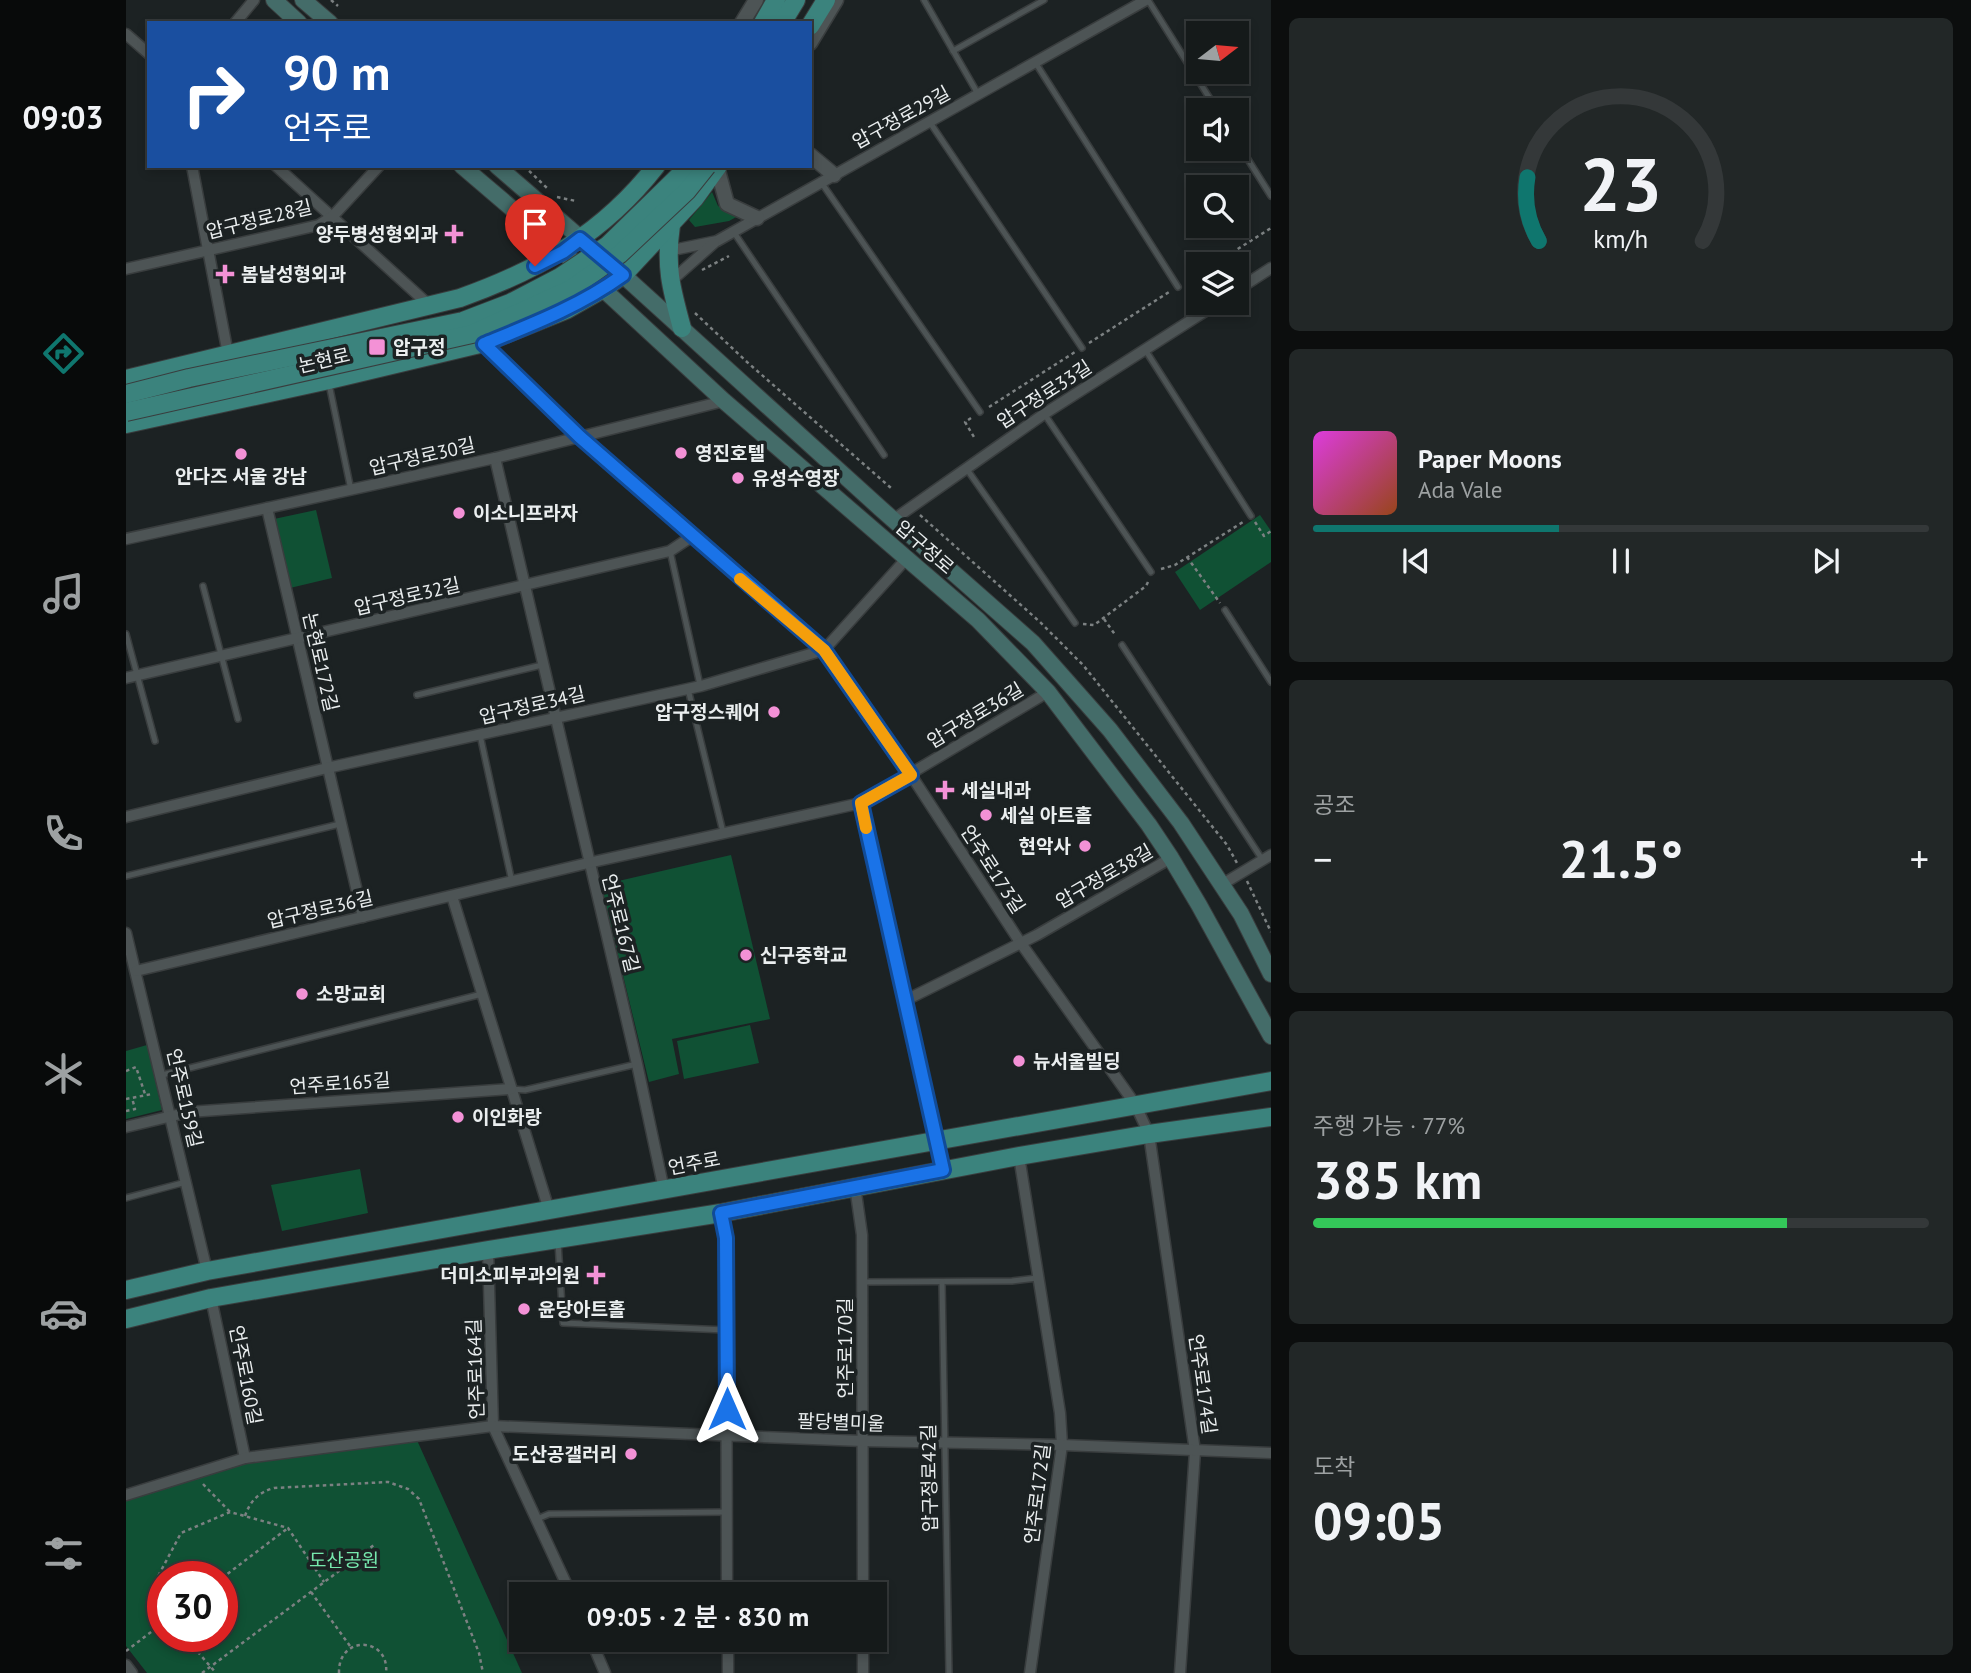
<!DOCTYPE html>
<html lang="ko">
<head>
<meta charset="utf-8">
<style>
  body { margin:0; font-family:"PT Sans","Noto Sans KR",sans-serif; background:#222727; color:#f1f3f6; height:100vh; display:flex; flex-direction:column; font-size:26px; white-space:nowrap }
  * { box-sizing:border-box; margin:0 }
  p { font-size:23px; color:#9da1a2 }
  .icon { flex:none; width:38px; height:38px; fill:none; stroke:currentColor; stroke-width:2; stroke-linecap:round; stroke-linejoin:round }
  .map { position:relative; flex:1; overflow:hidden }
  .sheet { display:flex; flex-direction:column; gap:18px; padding:18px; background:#0c0e0e; width:700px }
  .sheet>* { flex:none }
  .hud { position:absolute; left:21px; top:21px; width:665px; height:147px; border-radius:0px; box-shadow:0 4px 10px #0003,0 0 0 2px #343839; background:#1a4fa0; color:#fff; overflow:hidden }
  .needle { width:46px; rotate:74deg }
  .tools { position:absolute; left:1060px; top:21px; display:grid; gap:14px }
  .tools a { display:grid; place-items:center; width:63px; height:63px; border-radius:0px; background:#151a1a; box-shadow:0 4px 10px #0003,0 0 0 2px #343839; font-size:35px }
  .speed { position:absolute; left:21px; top:1561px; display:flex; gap:14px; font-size:35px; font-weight:700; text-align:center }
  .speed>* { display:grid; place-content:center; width:91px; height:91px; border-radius:50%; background:#151a1a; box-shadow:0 4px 10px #0003,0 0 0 2px #343839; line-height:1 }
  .speed .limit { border:10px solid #d22; background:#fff; color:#111 }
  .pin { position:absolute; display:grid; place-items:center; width:60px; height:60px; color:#fff; margin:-72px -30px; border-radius:50% 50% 50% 0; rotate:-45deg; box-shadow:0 0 7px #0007 }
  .pin .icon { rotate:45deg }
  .me { position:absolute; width:77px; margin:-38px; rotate:0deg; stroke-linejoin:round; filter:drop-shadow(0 0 5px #0008) }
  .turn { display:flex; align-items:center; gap:24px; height:147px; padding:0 21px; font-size:32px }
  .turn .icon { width:91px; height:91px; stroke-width:2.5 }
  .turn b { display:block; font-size:49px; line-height:60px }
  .big { font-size:52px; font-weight:600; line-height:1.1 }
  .sheet .widget { flex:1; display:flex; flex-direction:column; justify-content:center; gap:10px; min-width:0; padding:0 24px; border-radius:10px; background:#222727 }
  .sheet .dial { align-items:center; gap:0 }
  .dial svg { height:182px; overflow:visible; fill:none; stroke:#343839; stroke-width:7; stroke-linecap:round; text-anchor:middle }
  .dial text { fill:#f1f3f6; stroke:none }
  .song { display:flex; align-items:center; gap:21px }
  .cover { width:84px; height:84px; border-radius:10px; background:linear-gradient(135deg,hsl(300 70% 55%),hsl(20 70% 35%)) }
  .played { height:7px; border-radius:4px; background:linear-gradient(90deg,#0f766e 40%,#343839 40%) }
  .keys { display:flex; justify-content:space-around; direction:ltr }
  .heat { display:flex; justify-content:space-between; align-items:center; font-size:38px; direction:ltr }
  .charge { height:10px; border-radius:5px; background:linear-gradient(90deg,#34c759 77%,#343839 0) }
  .trip { position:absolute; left:383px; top:1582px; width:378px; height:70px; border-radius:0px; background:#151a1a; box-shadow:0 4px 10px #0003,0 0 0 2px #343839; font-weight:600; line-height:70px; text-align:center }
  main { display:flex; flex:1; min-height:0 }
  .tabs { display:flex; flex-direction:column; width:126px; justify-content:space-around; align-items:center; background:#080a0a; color:#9da1a2 }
  .tabs .icon { width:49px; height:49px }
  .tabs .selected { color:#0f766e }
  .tabs b { font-size:32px; color:#f1f3f6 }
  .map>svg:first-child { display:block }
</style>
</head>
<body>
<main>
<nav class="tabs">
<b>09:03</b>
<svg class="icon selected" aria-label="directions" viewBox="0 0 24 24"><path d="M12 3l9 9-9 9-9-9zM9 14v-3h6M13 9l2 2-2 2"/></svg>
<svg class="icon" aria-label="music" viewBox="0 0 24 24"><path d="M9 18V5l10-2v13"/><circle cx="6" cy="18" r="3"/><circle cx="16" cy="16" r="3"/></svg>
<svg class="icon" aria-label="phone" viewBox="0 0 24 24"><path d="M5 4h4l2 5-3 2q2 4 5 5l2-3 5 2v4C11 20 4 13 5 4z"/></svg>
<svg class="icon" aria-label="climate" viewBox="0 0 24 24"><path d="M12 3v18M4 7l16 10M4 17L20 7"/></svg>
<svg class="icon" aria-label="car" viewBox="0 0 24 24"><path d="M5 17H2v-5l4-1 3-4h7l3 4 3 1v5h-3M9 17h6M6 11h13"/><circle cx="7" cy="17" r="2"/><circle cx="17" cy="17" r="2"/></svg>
<svg class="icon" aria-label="filters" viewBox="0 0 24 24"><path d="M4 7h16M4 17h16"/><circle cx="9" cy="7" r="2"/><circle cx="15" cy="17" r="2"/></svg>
</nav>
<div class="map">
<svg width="1145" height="1673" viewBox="0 0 1145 1673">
  <rect width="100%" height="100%" fill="#1c2223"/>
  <g fill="#105134" fill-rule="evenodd">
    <path d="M 586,192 L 592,206 L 614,215 L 603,221 L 569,227 L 563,220 Z"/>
    <path d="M 190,510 L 206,578 L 164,588 L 148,519 Z"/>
    <path d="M 1134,515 L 1145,531 L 1145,562 L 1074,610 L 1049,572 Z"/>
    <path d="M 605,855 L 644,1019 L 546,1039 L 553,1074 L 523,1082 L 475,885 Z"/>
    <path d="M 624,1025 L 633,1063 L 558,1079 L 551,1041 Z"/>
    <path d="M 21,1045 L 36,1110 L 0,1119 L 0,1051 Z"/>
    <path d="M 234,1169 L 242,1213 L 156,1231 L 145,1185 Z"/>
    <path d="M 290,1438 L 396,1673 L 21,1673 L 0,1646 L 0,1495 L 131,1455 ZM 37,1577 L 96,1577 L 96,1636 L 37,1636 Z"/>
  </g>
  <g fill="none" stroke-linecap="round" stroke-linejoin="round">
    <g stroke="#393d3e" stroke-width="8">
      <g id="service">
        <path d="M 798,0 L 852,94"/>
        <path d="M 1022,0 L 1091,110"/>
        <path d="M 827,51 L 918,0"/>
        <path d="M 909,62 L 1052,287"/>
        <path d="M 803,121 L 956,348"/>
        <path d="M 1111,142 L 1145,196"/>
        <path d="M 695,182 L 854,412"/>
        <path d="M 607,231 L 758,455"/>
        <path d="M 1020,351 L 1125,516"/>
        <path d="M 203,384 L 225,490"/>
        <path d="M 919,415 L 1025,572"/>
        <path d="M 840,468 L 949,623"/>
        <path d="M 544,551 L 574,685"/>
        <path d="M 77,586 L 112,719"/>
        <path d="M 1099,610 L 1145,682"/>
        <path d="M 0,634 L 29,741"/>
        <path d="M 996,645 L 1136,859"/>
        <path d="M 562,689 L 597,832"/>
        <path d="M 291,695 L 416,665"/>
        <path d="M 354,735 L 386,882"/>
        <path d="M 0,876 L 214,824"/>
        <path d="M 36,1075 L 356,994"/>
        <path d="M 385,1089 L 399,1090 L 511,1064"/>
        <path d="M 0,1198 L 60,1182"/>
        <path d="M 432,1242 L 437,1323 L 600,1330"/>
        <path d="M 737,1282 L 886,1281 L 911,1278"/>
        <path d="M 816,1282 L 823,1673"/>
        <path d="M 411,1519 L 423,1514 L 602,1512"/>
        <path d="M 445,1592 L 601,1591"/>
      </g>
    </g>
    <g stroke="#393d3e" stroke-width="13">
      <g id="minor">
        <path d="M 109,23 L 128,0"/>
        <path d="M 0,34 L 23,54"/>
        <path d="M 66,166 L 102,354"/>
        <path d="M 150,166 L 303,305"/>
        <path d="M 542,251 L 591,241 L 1020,0"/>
        <path d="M 0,269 L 193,225 L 207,216 L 253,166"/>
        <path d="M 544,282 L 588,243"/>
        <path d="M 1111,290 L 1145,268"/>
        <path d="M 358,343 L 454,437 L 698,650 L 785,775 L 894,942 L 1009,1104 L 1023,1134 L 1069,1451 L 1054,1673"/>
        <path d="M 369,458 L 511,1064 L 538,1190"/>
        <path d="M 141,508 L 237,917"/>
        <path d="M 767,520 L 918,414 L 1092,303"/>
        <path d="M 0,539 L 369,458 L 598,401"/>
        <path d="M 0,678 L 544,551 L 565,537"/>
        <path d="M 735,803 L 817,1170"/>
        <path d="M 0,817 L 201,768 L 575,686 L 698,650 L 781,558"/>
        <path d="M 1095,885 L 1145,855"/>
        <path d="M 326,896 L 423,1210"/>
        <path d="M 0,933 L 81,1271"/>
        <path d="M 10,971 L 462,863 L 735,803 L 922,692"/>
        <path d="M 780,1000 L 911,935 L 1045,858"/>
        <path d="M 0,1127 L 63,1112 L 385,1089"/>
        <path d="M 893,1156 L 934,1413 L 936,1445 L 904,1673"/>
        <path d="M 729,1186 L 736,1235 L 737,1594"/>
        <path d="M 595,1213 L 600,1238 L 601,1594"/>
        <path d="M 362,1250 L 367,1426 L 445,1594"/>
        <path d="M 85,1298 L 119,1458"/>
        <path d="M 0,1495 L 119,1458 L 367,1426 L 737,1441 L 936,1445 L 1145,1453"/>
        <path d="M 465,1640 L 479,1673"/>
        <path d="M 602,1640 L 602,1673"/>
        <path d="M 0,1665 L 6,1673"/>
        <path d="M 737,1673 L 737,1640"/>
      </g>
    </g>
    <g stroke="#393d3e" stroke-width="17">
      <g id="tertiary">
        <path d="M 616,23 L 630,0"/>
        <path d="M 684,43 L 710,0"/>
        <path d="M 684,155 L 708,175"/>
        <path d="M 591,167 L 601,204 L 631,218"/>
      </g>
    </g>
    <g stroke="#393d3e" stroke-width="18">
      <g id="secondary">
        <path d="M 148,0 L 173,23"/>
        <path d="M 177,0 L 204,23"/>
        <path d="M 336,166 L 437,252 L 598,401 L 852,620 L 922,692 L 1023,825 L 1045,858 L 1073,905 L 1145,1036"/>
        <path d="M 371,166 L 497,275 L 754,508 L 907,643 L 984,730 L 1055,823 L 1115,914 L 1145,974"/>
      </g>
    </g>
    <g stroke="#393d3e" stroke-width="20">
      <g id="primary">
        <path d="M 637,23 L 650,0"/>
        <path d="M 656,23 L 670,0"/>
        <path d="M 684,26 L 700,0"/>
        <path d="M 545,225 C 539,266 545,288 556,328"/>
        <path d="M 0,379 L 334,298 C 413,270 478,233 530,166"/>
        <path d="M 0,424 L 203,380 L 358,343 L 440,310 L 477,289 L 497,275 L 569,198 L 592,166"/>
        <path d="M 0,1290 L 81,1271 L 1145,1081"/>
        <path d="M 0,1319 L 85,1298 L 362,1250 L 595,1213 L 893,1156 L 1023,1134 L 1145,1117"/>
      </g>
    </g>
    <g stroke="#7c8182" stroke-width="2.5" stroke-dasharray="3.5 3.5" stroke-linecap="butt">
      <path d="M 205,0 L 212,6"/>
      <path d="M 398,166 L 421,188"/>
      <path d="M 431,197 L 450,201"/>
      <path d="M 1088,264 L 1145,228"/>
      <path d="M 576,270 L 603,256"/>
      <path d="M 1061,281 L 1073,274"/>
      <path d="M 569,313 L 621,362 L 765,488"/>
      <path d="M 963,343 L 1043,292"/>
      <path d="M 863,407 L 949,352"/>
      <path d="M 845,418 L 839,422 L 848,437"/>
      <path d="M 794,515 L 914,622 L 957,665 L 1101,845 L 1111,863"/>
      <path d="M 1129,522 L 1138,536 L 1145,531"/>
      <path d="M 1061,557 L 1094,603"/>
      <path d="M 1035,569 L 1049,565 L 1117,522"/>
      <path d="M 978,619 L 990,636"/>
      <path d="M 957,624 L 968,625 L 1020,586 L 1022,582"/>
      <path d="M 1121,881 L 1145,932"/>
      <path d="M 0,1071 L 10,1067 L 19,1094"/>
      <path d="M 0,1099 L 26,1094"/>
      <path d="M 0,1111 L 9,1109 L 6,1098"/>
      <path d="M 77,1484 L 104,1512"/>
      <path d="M 119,1516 C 124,1501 133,1492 148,1488 L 262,1482 L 282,1489 L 293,1499 L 353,1653 L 357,1673"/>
      <path d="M 96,1578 L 162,1528"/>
      <path d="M 185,1592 L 224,1646"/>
      <path d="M 37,1601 L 29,1582 L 55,1533 L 104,1512 L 162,1528 L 198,1582"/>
      <path d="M 58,1636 L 90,1673"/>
      <path d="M 0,1651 L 37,1623"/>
      <path d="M 76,1673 L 248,1545"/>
      <path d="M 213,1673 C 212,1634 264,1637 260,1673"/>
    </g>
    <use href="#service" stroke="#4d5455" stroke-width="5"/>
    <use href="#minor" stroke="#4d5455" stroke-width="10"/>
    <use href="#tertiary" stroke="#4d5455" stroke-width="14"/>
    <use href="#secondary" stroke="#446c69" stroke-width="16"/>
    <use href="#primary" stroke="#3b837d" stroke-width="18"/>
    <g stroke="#393d3e" stroke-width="20" stroke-linecap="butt">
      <g id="primary-bridge">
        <path d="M 0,394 L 63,378 L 337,321 L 384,303 L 434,277 L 482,245 L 563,166"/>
        <path d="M 0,412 L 346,334 L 445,289 L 494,254 L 561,191 L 581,166"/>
      </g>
    </g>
    <use href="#primary-bridge" stroke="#3b837d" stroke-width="18"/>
  </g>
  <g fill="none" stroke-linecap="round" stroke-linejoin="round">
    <g stroke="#114b97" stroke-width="18">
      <path id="route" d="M 409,266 L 437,252 L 454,239 L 497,275 C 454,306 407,324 358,344 L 454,437 L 698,650 L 785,775 L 735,803 L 817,1170 L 595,1213 L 600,1238 L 601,1409"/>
    </g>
    <use href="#route" stroke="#1a73e8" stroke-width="12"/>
    <path stroke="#f59e0b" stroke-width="12" d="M 614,579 L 698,650 L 785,775 L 735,803 L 740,828"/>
  </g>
  <g fill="#f391d6" stroke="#1c2223" stroke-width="2.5">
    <path d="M324.5 223.5h7v7h7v7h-7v7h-7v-7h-7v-7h7z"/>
    <path d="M95.5 263.5h7v7h7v7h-7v7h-7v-7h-7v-7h7z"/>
    <rect x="242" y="338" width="18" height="18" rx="3.5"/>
    <circle cx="555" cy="453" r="7"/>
    <circle cx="115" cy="454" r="7"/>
    <circle cx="612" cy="478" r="7"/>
    <circle cx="333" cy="513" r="7"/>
    <circle cx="648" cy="712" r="7"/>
    <path d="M815.5 779.5h7v7h7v7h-7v7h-7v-7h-7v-7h7z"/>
    <circle cx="860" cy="815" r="7"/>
    <circle cx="959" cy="846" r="7"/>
    <circle cx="620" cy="955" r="7"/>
    <circle cx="176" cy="994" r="7"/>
    <circle cx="893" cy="1061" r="7"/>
    <circle cx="332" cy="1117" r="7"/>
    <path d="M466.5 1264.5h7v7h7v7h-7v7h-7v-7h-7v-7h7z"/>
    <circle cx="398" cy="1309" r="7"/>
    <circle cx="505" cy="1454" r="7"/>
  </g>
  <g text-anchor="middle" stroke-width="7" stroke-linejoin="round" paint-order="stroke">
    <g font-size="19" fill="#eaeeef" stroke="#1c2223">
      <text transform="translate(775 117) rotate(-29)" y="7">압구정로29길</text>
      <text transform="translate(133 219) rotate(-14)" y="7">압구정로28길</text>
      <text transform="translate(198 360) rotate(-13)" y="7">논현로</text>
      <text transform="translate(918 394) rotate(-33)" y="7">압구정로33길</text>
      <text transform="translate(296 456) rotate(-13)" y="7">압구정로30길</text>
      <text transform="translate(799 547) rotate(41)" y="7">압구정로</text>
      <text transform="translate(281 596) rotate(-13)" y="7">압구정로32길</text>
      <text transform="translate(195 662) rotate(77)" y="7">논현로172길</text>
      <text transform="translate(406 705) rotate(-13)" y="7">압구정로34길</text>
      <text transform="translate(849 715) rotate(-31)" y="7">압구정로36길</text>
      <text transform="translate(867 869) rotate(57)" y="7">언주로173길</text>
      <text transform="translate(978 876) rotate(-30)" y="7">압구정로38길</text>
      <text transform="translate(194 909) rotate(-13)" y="7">압구정로36길</text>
      <text transform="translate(495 923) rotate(76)" y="7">언주로167길</text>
      <text transform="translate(214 1083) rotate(-4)" y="7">언주로165길</text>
      <text transform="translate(59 1098) rotate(77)" y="7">언주로159길</text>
      <text transform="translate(568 1163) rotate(-11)" y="7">언주로</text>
      <text transform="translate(719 1348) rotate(-90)" y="7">언주로170길</text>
      <text transform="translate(349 1369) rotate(-92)" y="7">언주로164길</text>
      <text transform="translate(120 1375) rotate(79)" y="7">언주로160길</text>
      <text transform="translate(1077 1384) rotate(82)" y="7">언주로174길</text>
      <text transform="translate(715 1422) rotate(2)" y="7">팔당별미울</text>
      <text transform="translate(803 1478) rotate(-91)" y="7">압구정로42길</text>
      <text transform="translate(911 1494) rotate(-83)" y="7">언주로172길</text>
    </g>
    <g font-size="19" font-weight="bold" fill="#eaeeef" stroke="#1c2223" text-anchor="start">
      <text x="312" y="241" text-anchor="end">양두병성형외과</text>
      <text x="115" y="281">봄날성형외과</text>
      <text x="267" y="354">압구정</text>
      <text x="569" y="460">영진호텔</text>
      <text x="115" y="483" text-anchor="middle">안다즈 서울 강남</text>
      <text x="626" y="485">유성수영장</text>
      <text x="347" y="520">이소니프라자</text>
      <text x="634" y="719" text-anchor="end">압구정스퀘어</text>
      <text x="835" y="797">세실내과</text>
      <text x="874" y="822">세실 아트홀</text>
      <text x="945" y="853" text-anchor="end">현악사</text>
      <text x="634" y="962">신구중학교</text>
      <text x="190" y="1001">소망교회</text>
      <text x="907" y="1068">뉴서울빌딩</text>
      <text x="346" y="1124">이인화랑</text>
      <text x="454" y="1282" text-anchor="end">더미소피부과의원</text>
      <text x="412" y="1316">윤당아트홀</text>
      <text x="491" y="1461" text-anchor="end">도산공갤러리</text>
    </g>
    <g font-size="19" fill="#76e8ad" stroke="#1c2223">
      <text x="218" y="1567">도산공원</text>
    </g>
  </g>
</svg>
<div class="tools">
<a><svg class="needle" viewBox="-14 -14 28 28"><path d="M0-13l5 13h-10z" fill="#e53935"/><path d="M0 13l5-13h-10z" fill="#9da1a2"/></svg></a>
<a><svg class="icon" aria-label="sound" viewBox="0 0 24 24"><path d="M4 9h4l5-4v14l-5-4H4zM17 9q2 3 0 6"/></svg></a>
<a><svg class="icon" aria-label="search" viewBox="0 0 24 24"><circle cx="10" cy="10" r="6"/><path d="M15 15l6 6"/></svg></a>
<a><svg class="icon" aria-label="layers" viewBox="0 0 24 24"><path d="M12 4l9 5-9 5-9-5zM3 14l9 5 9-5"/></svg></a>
</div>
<div class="speed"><div class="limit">30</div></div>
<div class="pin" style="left:409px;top:266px;background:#d93025"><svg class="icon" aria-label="arrive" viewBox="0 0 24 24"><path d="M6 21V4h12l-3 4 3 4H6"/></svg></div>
<svg class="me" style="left:601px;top:1409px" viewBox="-20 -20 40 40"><path d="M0-17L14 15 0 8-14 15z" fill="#1a73e8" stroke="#fff" stroke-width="4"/></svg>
<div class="trip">09:05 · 2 분 · 830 m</div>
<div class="hud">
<div class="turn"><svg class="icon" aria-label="right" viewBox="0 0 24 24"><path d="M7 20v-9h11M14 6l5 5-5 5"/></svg><div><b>90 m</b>언주로</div></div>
</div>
</div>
<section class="sheet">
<div class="widget dial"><svg viewBox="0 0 100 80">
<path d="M14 69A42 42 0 1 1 86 69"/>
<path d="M14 69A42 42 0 0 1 9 41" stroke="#0f766e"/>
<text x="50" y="56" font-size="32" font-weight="700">23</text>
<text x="50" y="72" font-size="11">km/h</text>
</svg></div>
<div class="widget">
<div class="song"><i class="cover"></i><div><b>Paper Moons</b><p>Ada Vale</p></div></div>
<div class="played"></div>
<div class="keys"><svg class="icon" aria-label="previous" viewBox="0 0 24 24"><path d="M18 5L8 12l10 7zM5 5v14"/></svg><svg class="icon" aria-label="pause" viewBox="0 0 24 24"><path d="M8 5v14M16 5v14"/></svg><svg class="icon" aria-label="next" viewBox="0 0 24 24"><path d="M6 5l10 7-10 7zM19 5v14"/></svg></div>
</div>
<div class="widget"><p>공조</p>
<div class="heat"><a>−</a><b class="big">21.5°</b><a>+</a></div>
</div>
<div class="widget"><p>주행 가능 · 77%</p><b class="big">385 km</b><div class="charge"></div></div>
<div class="widget"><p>도착</p><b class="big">09:05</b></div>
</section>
</main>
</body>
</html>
